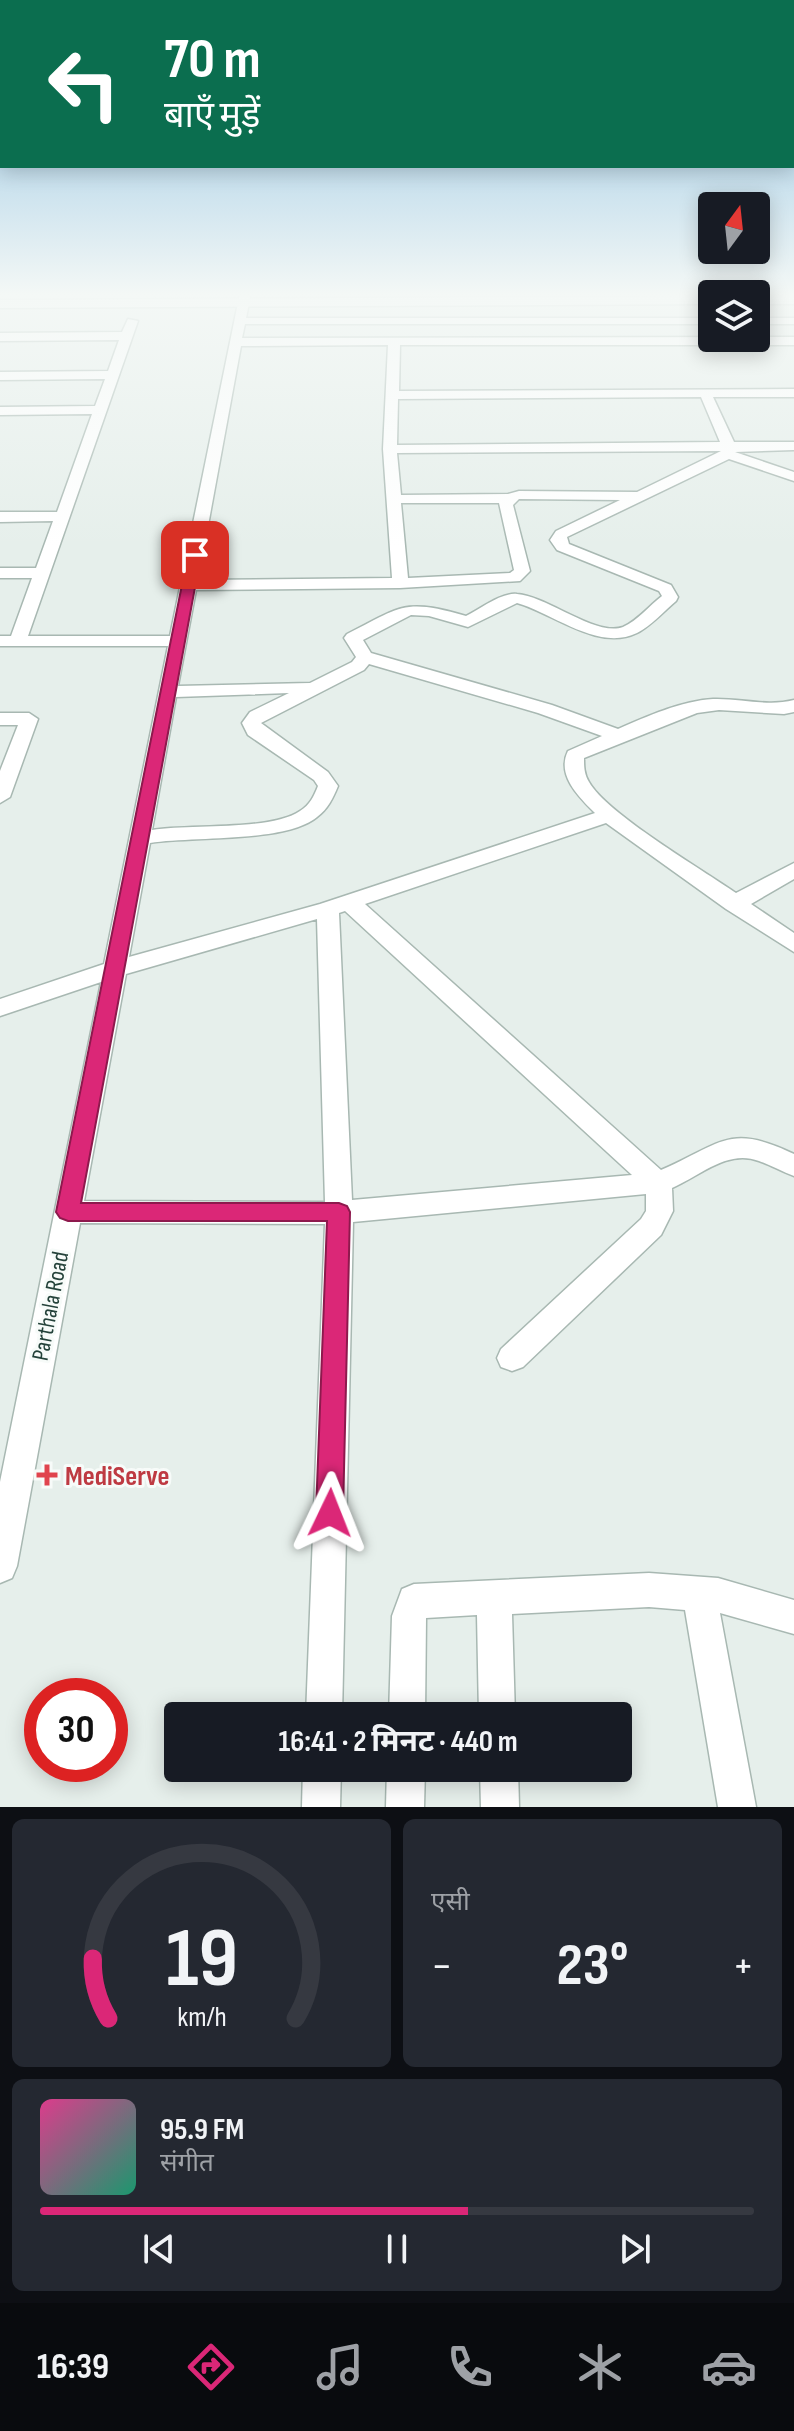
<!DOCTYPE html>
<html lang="hi">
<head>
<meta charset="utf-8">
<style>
  body { margin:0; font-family:"Sofia Sans Condensed","Noto Sans Devanagari",sans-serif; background:#242831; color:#f1f3f6; height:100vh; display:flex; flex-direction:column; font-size:30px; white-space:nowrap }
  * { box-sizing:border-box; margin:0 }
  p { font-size:26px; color:#9ea1a6 }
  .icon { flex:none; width:44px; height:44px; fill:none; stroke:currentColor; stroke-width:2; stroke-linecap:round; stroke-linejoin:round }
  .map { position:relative; height:1807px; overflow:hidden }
  .details { display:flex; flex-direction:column; gap:12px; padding:12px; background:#0d0f14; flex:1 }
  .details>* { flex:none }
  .banner { position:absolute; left:0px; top:0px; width:794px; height:168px; box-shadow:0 4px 20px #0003; background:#0b6e4f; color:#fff; overflow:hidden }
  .needle { width:52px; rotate:15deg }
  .buttons { position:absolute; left:698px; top:192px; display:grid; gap:16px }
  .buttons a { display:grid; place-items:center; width:72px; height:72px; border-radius:8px; background:#171b24; box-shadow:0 4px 20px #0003; font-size:40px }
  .speed { position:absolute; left:24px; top:1678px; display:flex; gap:16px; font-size:40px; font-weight:700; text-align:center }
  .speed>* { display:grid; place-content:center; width:104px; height:104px; border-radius:50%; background:#171b24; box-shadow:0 4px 20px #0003; line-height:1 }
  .speed .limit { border:12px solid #d22; background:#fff; color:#111 }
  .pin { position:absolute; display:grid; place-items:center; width:68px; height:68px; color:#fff; margin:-34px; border-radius:16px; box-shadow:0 4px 12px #0006 }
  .me { position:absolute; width:88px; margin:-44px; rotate:2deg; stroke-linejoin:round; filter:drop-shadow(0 0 6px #0008) }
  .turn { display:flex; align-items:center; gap:28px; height:168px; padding:0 32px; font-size:36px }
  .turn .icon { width:104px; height:104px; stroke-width:2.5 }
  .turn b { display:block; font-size:56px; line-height:68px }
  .big { font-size:60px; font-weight:700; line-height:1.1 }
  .details .card { flex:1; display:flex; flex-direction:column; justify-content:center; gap:12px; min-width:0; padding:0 28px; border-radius:12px; background:#242831 }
  .details .dial { align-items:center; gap:0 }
  .dial svg { height:208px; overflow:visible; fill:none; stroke:#363941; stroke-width:7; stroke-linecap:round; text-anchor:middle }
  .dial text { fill:#f1f3f6; stroke:none }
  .song { display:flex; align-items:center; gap:24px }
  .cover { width:96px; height:96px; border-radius:12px; background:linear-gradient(135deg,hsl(330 70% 55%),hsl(160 70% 35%)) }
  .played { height:8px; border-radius:4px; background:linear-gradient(90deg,#db2777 60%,#363941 60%) }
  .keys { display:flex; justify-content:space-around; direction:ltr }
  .heat { display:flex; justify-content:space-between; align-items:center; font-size:44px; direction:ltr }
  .details .tiles { flex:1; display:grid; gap:12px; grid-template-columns:1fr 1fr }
  .card:last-child { grid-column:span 2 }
  .trip { position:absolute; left:164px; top:1702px; width:468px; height:80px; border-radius:8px; background:#171b24; box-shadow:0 4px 20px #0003; font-weight:700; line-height:80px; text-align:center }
  .tabs { display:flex; height:128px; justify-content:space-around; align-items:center; background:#090b0e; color:#9ea1a6 }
  .tabs .icon { width:56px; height:56px }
  .tabs .active { color:#db2777 }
  .tabs b { font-size:36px; color:#f1f3f6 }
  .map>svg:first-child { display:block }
</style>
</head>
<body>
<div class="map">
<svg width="794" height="1807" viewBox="0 0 794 1807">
  <rect width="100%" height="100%" fill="#e6efeb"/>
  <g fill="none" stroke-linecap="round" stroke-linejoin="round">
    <g stroke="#a8b8b2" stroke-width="3">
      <g id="minor">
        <path d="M 240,293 L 251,293 L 246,318 L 712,318 L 712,324 L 245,324 L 242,338 L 794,337 L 794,345 L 400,345 L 399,391 L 794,389 L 794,397 L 713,397 L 734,442 L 794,442 L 794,450 L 735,452 L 794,472 L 794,481 L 729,459 L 567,537 L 569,544 L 671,585 L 678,597 L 676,601 C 664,611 651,626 637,633 C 598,652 553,613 517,603 L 468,627 L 429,616 L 411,615 L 363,640 L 371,653 L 552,705 L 618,729 C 648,716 681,701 713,699 C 741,698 767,707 794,700 L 794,712 L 784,714 L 719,710 L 697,713 L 584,758 C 584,766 584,774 589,782 C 606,813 703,870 736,893 L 794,863 L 794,879 L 751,904 L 794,933 L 794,952 L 726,909 L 606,823 L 365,904 L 661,1170 C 720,1145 728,1122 794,1154 L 794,1176 C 782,1172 771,1165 759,1161 C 727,1149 700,1176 672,1188 L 673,1211 L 661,1235 L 523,1367 L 512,1371 L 501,1367 L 497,1358 L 501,1349 L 641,1219 L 646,1211 L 646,1194 L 353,1222 L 342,1716 L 306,1716 L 325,1224 L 80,1223 L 17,1566 L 12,1578 L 0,1583 L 0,1482 L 101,982 L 0,1016 L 0,999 L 104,964 L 168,646 L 0,646 L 0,636 L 11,636 L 32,578 L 0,578 L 0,568 L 36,568 L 53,521 L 0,522 L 0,512 L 57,512 L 92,414 L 0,415 L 0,407 L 95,406 L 105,379 L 0,380 L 0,372 L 108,371 L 119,340 L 0,341 L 0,333 L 122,332 L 128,319 L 138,321 L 28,636 L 170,636 ZM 388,345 L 383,449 L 392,578 L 198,580 L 241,346 ZM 701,397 L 720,442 L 397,445 L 398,399 ZM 721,451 L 637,492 L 519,491 L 508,494 L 401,495 L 397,453 ZM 519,499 L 620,500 L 556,531 L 550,540 L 557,550 L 659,591 L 662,596 C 650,605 637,621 623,627 C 596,637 547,596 517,594 C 502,592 480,609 466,616 C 404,598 402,606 347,634 L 344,638 L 356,657 L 352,662 L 310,683 L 178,686 L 196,590 L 400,588 L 520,581 L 530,571 L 513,505 ZM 401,503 L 499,503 L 514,570 L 510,573 L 408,578 ZM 369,664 L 538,713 L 602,736 L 568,751 C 556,775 579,797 595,813 L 320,904 L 129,957 L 150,843 C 193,836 286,843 317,817 C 328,809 333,798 338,786 L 328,772 L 261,723 L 364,670 ZM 289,693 L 250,712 L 242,723 L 248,735 L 314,780 L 318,786 C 314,796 310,805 300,811 C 271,831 190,824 152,830 L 176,697 ZM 345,911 L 632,1175 L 352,1200 L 339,913 ZM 317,919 L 325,1202 L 84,1201 L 126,974 Z"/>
        <rect x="756" y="318" width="38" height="6"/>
        <path d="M 0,713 L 29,713 L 38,719 L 10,797 L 0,803 L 0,771 L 18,725 L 0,725 Z"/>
        <path d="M 649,1573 L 718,1578 L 794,1600 L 794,1634 L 720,1613 L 756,1807 L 718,1807 L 685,1610 L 649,1607 L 512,1614 L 515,1716 L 479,1716 L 477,1615 L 426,1618 L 425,1716 L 389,1716 L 392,1616 L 402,1589 L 414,1584 Z"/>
        <path d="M 303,1768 L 341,1768 L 340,1807 L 302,1807 Z"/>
        <path d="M 387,1768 L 425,1768 L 424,1807 L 386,1807 Z"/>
        <path d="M 480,1768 L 518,1768 L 519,1807 L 481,1807 Z"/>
      </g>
    </g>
    <g stroke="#a8b8b2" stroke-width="3">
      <g id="tertiary">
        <path d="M 712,296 L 712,304 L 0,308 L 0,300 Z"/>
        <rect x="756" y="296" width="38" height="8"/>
      </g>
    </g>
    <use href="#minor" fill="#fff" fill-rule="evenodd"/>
    <use href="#tertiary" fill="#fff" fill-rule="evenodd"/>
  </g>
  <linearGradient id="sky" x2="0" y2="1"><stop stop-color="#84bce0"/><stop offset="0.54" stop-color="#f4f8f6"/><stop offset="1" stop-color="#f4f8f6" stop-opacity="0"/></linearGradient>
  <rect width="794" height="546" fill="url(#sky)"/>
  <path fill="#db2777" stroke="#8e194d" stroke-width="2" d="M 195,551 L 201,555 L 81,1203 L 339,1203 L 347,1206 L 350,1212 L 343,1513 L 339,1523 L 330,1526 L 320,1523 L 316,1513 L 327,1221 L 68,1221 L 60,1218 L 56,1212 L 188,555 Z"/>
  <path fill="#e0444e" stroke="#f7fbf9" stroke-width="3" d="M43 1463h8v8h8v8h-8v8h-8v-8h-8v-8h8z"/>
  <g text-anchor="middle" stroke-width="6" stroke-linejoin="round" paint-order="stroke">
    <g font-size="24" fill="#24423a" stroke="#f7fbf9">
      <text transform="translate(50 1306) rotate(-79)" y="8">Parthala Road</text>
    </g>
    <g font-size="28" font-weight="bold" fill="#be3a42" stroke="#f7fbf9" text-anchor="start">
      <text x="65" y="1485">MediServe</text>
    </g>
  </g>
</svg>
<div class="buttons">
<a><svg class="needle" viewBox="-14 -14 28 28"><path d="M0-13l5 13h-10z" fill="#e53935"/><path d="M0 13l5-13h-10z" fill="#9ea1a6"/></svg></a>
<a><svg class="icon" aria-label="layers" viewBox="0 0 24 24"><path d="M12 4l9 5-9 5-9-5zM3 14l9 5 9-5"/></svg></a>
</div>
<div class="speed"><div class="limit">30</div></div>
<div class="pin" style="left:195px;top:555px;background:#d93025"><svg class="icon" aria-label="arrive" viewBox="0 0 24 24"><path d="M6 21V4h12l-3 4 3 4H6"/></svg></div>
<svg class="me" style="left:330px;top:1513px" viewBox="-20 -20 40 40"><path d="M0-17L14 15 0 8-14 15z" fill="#db2777" stroke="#fff" stroke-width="4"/></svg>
<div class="trip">16:41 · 2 मिनट · 440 m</div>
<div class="banner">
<div class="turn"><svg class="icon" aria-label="left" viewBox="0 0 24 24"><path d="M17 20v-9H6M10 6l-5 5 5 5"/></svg><div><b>70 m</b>बाएँ मुड़ें</div></div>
</div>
</div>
<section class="details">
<div class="tiles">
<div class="card dial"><svg viewBox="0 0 100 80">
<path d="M14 69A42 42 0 1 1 86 69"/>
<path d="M14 69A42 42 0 0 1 8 46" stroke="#db2777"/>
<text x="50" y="56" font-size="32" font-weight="700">19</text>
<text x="50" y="72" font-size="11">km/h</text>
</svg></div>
<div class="card"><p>एसी</p>
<div class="heat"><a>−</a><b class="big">23°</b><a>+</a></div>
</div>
<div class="card">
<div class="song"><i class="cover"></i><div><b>95.9 FM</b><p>संगीत</p></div></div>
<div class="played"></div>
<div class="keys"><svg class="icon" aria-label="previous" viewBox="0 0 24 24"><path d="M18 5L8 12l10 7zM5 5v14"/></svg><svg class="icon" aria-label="pause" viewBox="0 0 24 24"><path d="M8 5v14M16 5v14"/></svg><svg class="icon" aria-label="next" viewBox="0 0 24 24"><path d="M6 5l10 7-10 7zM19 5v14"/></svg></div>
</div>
</div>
</section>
<nav class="tabs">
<b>16:39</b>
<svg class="icon active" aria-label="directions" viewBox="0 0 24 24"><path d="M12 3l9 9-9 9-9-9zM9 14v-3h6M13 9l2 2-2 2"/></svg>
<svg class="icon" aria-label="music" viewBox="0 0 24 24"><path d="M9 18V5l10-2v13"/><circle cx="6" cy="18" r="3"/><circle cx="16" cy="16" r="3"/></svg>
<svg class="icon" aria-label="phone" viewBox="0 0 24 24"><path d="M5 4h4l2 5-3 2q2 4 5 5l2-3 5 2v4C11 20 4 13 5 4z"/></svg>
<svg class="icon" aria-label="climate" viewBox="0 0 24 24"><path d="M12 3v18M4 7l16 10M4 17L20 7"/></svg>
<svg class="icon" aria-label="car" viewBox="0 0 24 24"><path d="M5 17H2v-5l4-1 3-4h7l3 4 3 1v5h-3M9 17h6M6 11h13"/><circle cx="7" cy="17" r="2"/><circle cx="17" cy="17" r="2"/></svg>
</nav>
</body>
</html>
